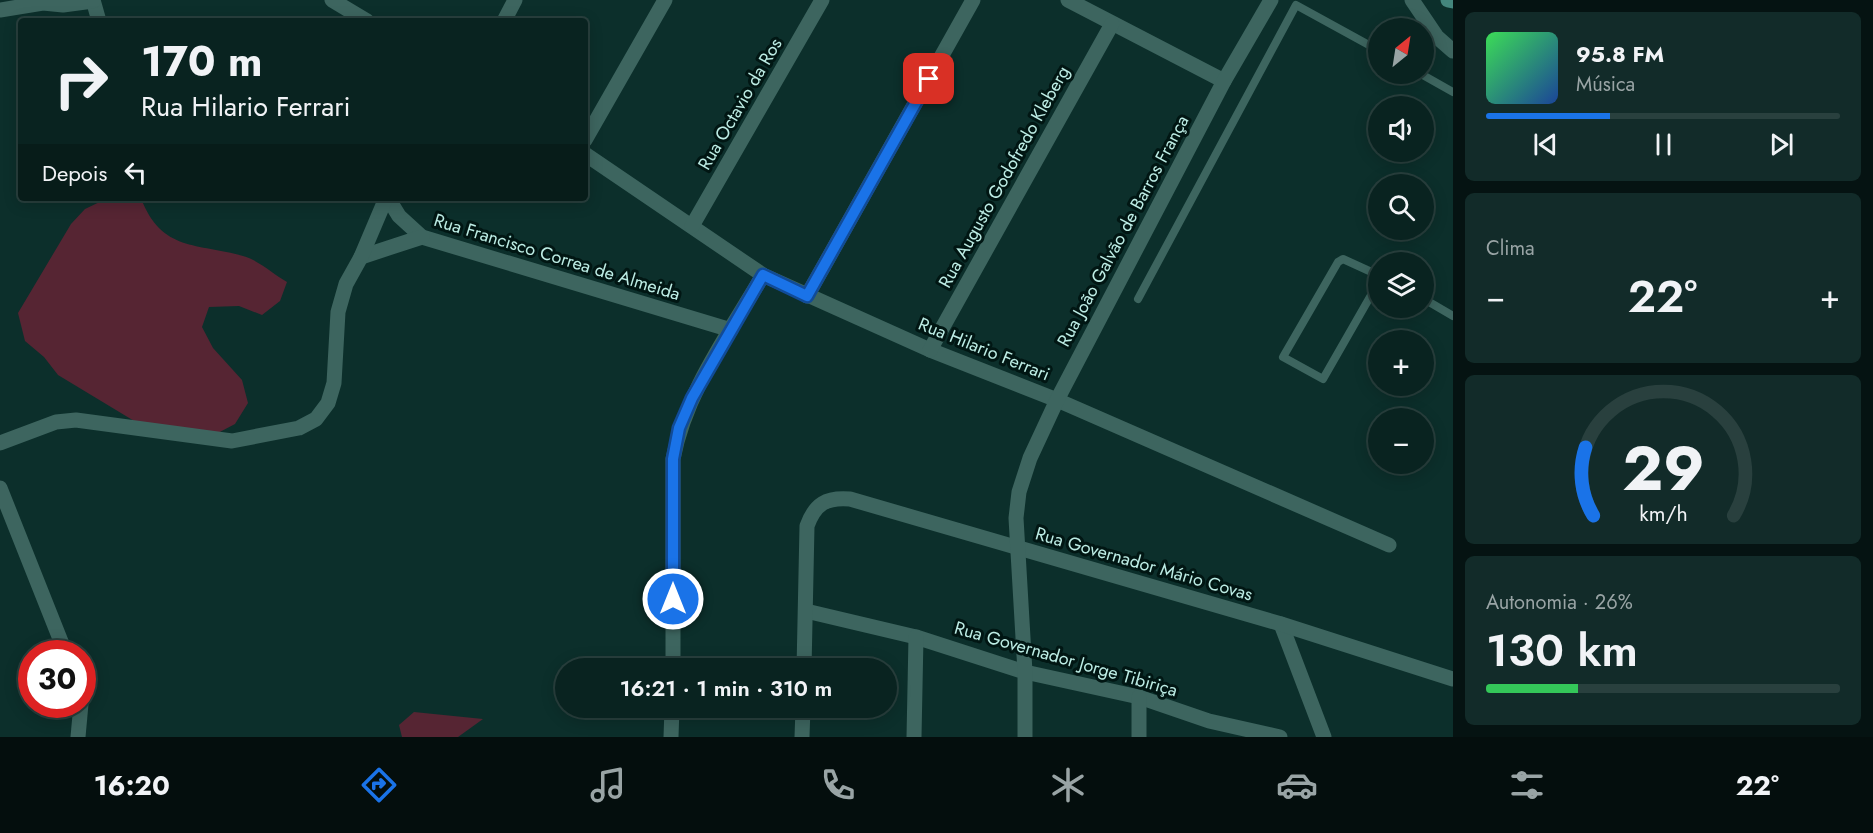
<!DOCTYPE html>
<html lang="pt">
<head>
<meta charset="utf-8">
<style>
  body { margin:0; font-family:Jost,sans-serif; background:#122b29; color:#f1f3f6; height:100vh; display:flex; flex-direction:column; font-size:22px; white-space:nowrap }
  * { box-sizing:border-box; margin:0 }
  p { font-size:20px; color:#99a4a5 }
  .icon { flex:none; width:33px; height:33px; fill:none; stroke:currentColor; stroke-width:2; stroke-linecap:round; stroke-linejoin:round }
  .map { position:relative; flex:1; overflow:hidden }
  .drawer { display:flex; flex-direction:column; gap:12px; padding:12px; background:#051312; width:420px }
  .drawer>* { flex:none }
  .guide { position:absolute; left:18px; top:18px; width:570px; height:183px; border-radius:6px; box-shadow:0 3px 15px #0003,0 0 0 2px #29403e; background:#092320; color:#f1f3f6; overflow:hidden }
  .needle { width:39px; rotate:30deg }
  .tools { position:absolute; left:1368px; top:18px; display:grid; gap:12px }
  .tools a { display:grid; place-items:center; width:66px; height:66px; border-radius:50%; background:#092320; box-shadow:0 3px 15px #0003,0 0 0 2px #29403e; font-size:30px }
  .speed { position:absolute; left:18px; top:640px; display:flex; gap:12px; font-size:30px; font-weight:700; text-align:center }
  .speed>* { display:grid; place-content:center; width:78px; height:78px; border-radius:50%; background:#092320; box-shadow:0 3px 15px #0003,0 0 0 2px #29403e; line-height:1 }
  .speed .limit { border:9px solid #d22; background:#fff; color:#111 }
  .pin { position:absolute; display:grid; place-items:center; width:51px; height:51px; color:#fff; margin:-26px; border-radius:12px; box-shadow:0 3px 9px #0006 }
  .me { position:absolute; width:66px; margin:-33px; rotate:0deg; stroke-linejoin:round; filter:drop-shadow(0 0 4px #0008) }
  .turn { display:flex; align-items:center; gap:21px; height:126px; padding:0 24px; font-size:27px }
  .turn .icon { width:78px; height:78px; stroke-width:2.5 }
  .turn b { display:block; font-size:42px; line-height:51px }
  .then { display:flex; align-items:center; height:57px; padding:0 24px; background:#0003; gap:12px; font-size:22px }
  .big { font-size:45px; font-weight:600; line-height:1.1 }
  .drawer .widget { flex:1; display:flex; flex-direction:column; justify-content:center; gap:9px; min-width:0; padding:0 21px; border-radius:9px; background:#122b29 }
  .drawer .dial { align-items:center; gap:0 }
  .dial svg { height:156px; overflow:visible; fill:none; stroke:#29403e; stroke-width:7; stroke-linecap:round; text-anchor:middle }
  .dial text { fill:#f1f3f6; stroke:none }
  .song { display:flex; align-items:center; gap:18px }
  .cover { width:72px; height:72px; border-radius:9px; background:linear-gradient(135deg,hsl(130 70% 55%),hsl(220 70% 35%)) }
  .played { height:6px; border-radius:3px; background:linear-gradient(90deg,#1a73e8 35%,#29403e 35%) }
  .keys { display:flex; justify-content:space-around; direction:ltr }
  .heat { display:flex; justify-content:space-between; align-items:center; font-size:33px; direction:ltr }
  .charge { height:9px; border-radius:4px; background:linear-gradient(90deg,#34c759 26%,#29403e 0) }
  .trip { position:absolute; left:555px; top:658px; width:342px; height:60px; border-radius:30px; background:#092320; box-shadow:0 3px 15px #0003,0 0 0 2px #29403e; font-weight:600; line-height:60px; text-align:center }
  .tabs { display:flex; height:96px; justify-content:space-around; align-items:center; background:#040e0d; color:#99a4a5 }
  .tabs .icon { width:42px; height:42px }
  .tabs .selected { color:#1a73e8 }
  .tabs b { font-size:27px; color:#f1f3f6 }
  main { display:flex; flex:1; min-height:0 }
  .map>svg:first-child { display:block }
</style>
</head>
<body>
<main>
<div class="map">
<svg width="1453" height="737" viewBox="0 0 1453 737">
  <rect width="100%" height="100%" fill="#0c2f2b"/>
  <g fill="#562533">
    <path d="M 108,198 L 141,198 C 161,252 198,243 243,256 C 258,260 273,274 287,282 L 280,301 L 262,315 L 239,306 L 209,307 L 202,327 L 213,348 L 242,380 L 248,403 L 235,424 L 214,435 L 164,439 L 58,375 L 44,357 L 25,341 L 18,313 L 71,224 L 85,209 Z"/>
    <path d="M 414,712 L 483,719 L 458,737 L 402,737 L 399,725 Z"/>
  </g>
  <g fill="none" stroke-linecap="round" stroke-linejoin="round">
    <g stroke="#3d655f" stroke-width="8">
      <path d="M 1421,74 L 1453,92"/>
      <path d="M 1378,275 L 1343,259 L 1338,262 L 1283,357 L 1323,379 L 1378,283"/>
      <path d="M 1138,299 L 1296,5 L 1378,50"/>
      <path d="M 1424,299 L 1453,316"/>
    </g>
    <g stroke="#3d655f" stroke-width="15">
      <path d="M 93,0 L 99,21"/>
      <path d="M 332,0 L 367,21"/>
      <path d="M 1068,0 L 1224,81"/>
      <path d="M 1412,0 L 1437,37 L 1453,51"/>
      <path d="M 0,10 L 43,3 L 63,5 L 93,1"/>
      <path d="M 504,21 L 515,0"/>
      <path d="M 585,140 L 665,0"/>
      <path d="M 585,154 L 763,275 L 930,350 L 1057,400 L 1389,545"/>
      <path d="M 388,198 L 399,216 L 422,237 L 731,330"/>
      <path d="M 692,226 L 822,0"/>
      <path d="M 361,257 L 422,237"/>
      <path d="M 807,296 L 973,0"/>
      <path d="M 930,350 L 1112,24"/>
      <path d="M 0,443 L 56,422 L 76,420 L 232,441 L 299,428 L 316,419 L 328,403 L 334,383 L 338,312 L 346,284 L 361,257 L 386,198"/>
      <path d="M 0,488 L 66,654"/>
      <path d="M 806,611 L 916,637 L 1025,672 L 1139,697 L 1209,721 L 1280,737"/>
      <path d="M 1281,624 L 1324,737"/>
      <path d="M 673,669 L 673,459 C 686,391 729,334 763,275"/>
      <path d="M 804,669 L 807,526 C 815,504 826,497 850,499 L 1281,624 L 1453,679"/>
      <path d="M 78,737 L 82,693"/>
      <path d="M 671,737 L 672,708"/>
      <path d="M 802,737 L 803,708"/>
      <path d="M 914,737 L 916,637"/>
      <path d="M 1025,737 L 1025,672 L 1016,518 L 1019,492 L 1030,458 L 1057,400 L 1224,81 L 1271,0"/>
      <path d="M 1139,737 L 1139,697"/>
    </g>
    <path stroke="#44867d" stroke-width="15" d="M 1448,0 L 1453,1"/>
  </g>
  <g fill="none" stroke-linecap="round" stroke-linejoin="round">
    <g stroke="#114b97" stroke-width="15">
      <path id="route" d="M 673,599 L 673,459 L 679,428 L 692,398 L 763,275 L 807,296 L 929,79"/>
    </g>
    <use href="#route" stroke="#1a73e8" stroke-width="10"/>
  </g>
  <g text-anchor="middle" stroke-width="6" stroke-linejoin="round" paint-order="stroke">
    <g font-size="18" fill="#bdede5" stroke="#011613">
      <text transform="translate(740 104) rotate(-60)" y="6">Rua Octavio da Ros</text>
      <text transform="translate(1004 177) rotate(-61)" y="6">Rua Augusto Godofredo Kleberg</text>
      <text transform="translate(1123 231) rotate(-62)" y="6">Rua João Galvão de Barros França</text>
      <text transform="translate(557 257) rotate(17)" y="6">Rua Francisco Correa de Almeida</text>
      <text transform="translate(984 349) rotate(22)" y="6">Rua Hilario Ferrari</text>
      <text transform="translate(1144 564) rotate(16)" y="6">Rua Governador Mário Covas</text>
      <text transform="translate(1066 659) rotate(16)" y="6">Rua Governador Jorge Tibiriça</text>
    </g>
  </g>
</svg>
<div class="tools">
<a><svg class="needle" viewBox="-14 -14 28 28"><path d="M0-13l5 13h-10z" fill="#e53935"/><path d="M0 13l5-13h-10z" fill="#99a4a5"/></svg></a>
<a><svg class="icon" aria-label="sound" viewBox="0 0 24 24"><path d="M4 9h4l5-4v14l-5-4H4zM17 9q2 3 0 6"/></svg></a>
<a><svg class="icon" aria-label="search" viewBox="0 0 24 24"><circle cx="10" cy="10" r="6"/><path d="M15 15l6 6"/></svg></a>
<a><svg class="icon" aria-label="layers" viewBox="0 0 24 24"><path d="M12 4l9 5-9 5-9-5zM3 14l9 5 9-5"/></svg></a>
<a>+</a>
<a>−</a>
</div>
<div class="speed"><div class="limit">30</div></div>
<div class="pin" style="left:929px;top:79px;background:#d93025"><svg class="icon" aria-label="arrive" viewBox="0 0 24 24"><path d="M6 21V4h12l-3 4 3 4H6"/></svg></div>
<svg class="me" style="left:673px;top:599px" viewBox="-20 -20 40 40"><circle r="17" fill="#1a73e8" stroke="#fff" stroke-width="3"/><path d="M0-11L8 9 0 5-8 9z" fill="#fff"/></svg>
<div class="trip">16:21 · 1 min · 310 m</div>
<div class="guide">
<div class="turn"><svg class="icon" aria-label="right" viewBox="0 0 24 24"><path d="M7 20v-9h11M14 6l5 5-5 5"/></svg><div><b>170 m</b>Rua Hilario Ferrari</div></div>
<div class="then">Depois<svg class="icon" aria-label="left" viewBox="0 0 24 24"><path d="M17 20v-9H6M10 6l-5 5 5 5"/></svg></div>
</div>
</div>
<section class="drawer">
<div class="widget">
<div class="song"><i class="cover"></i><div><b>95.8 FM</b><p>Música</p></div></div>
<div class="played"></div>
<div class="keys"><svg class="icon" aria-label="previous" viewBox="0 0 24 24"><path d="M18 5L8 12l10 7zM5 5v14"/></svg><svg class="icon" aria-label="pause" viewBox="0 0 24 24"><path d="M8 5v14M16 5v14"/></svg><svg class="icon" aria-label="next" viewBox="0 0 24 24"><path d="M6 5l10 7-10 7zM19 5v14"/></svg></div>
</div>
<div class="widget"><p>Clima</p>
<div class="heat"><a>−</a><b class="big">22°</b><a>+</a></div>
</div>
<div class="widget dial"><svg viewBox="0 0 100 80">
<path d="M14 69A42 42 0 1 1 86 69"/>
<path d="M14 69A42 42 0 0 1 10 34" stroke="#1a73e8"/>
<text x="50" y="56" font-size="32" font-weight="700">29</text>
<text x="50" y="72" font-size="11">km/h</text>
</svg></div>
<div class="widget"><p>Autonomia · 26%</p><b class="big">130 km</b><div class="charge"></div></div>
</section>
</main>
<nav class="tabs">
<b>16:20</b>
<svg class="icon selected" aria-label="directions" viewBox="0 0 24 24"><path d="M12 3l9 9-9 9-9-9zM9 14v-3h6M13 9l2 2-2 2"/></svg>
<svg class="icon" aria-label="music" viewBox="0 0 24 24"><path d="M9 18V5l10-2v13"/><circle cx="6" cy="18" r="3"/><circle cx="16" cy="16" r="3"/></svg>
<svg class="icon" aria-label="phone" viewBox="0 0 24 24"><path d="M5 4h4l2 5-3 2q2 4 5 5l2-3 5 2v4C11 20 4 13 5 4z"/></svg>
<svg class="icon" aria-label="climate" viewBox="0 0 24 24"><path d="M12 3v18M4 7l16 10M4 17L20 7"/></svg>
<svg class="icon" aria-label="car" viewBox="0 0 24 24"><path d="M5 17H2v-5l4-1 3-4h7l3 4 3 1v5h-3M9 17h6M6 11h13"/><circle cx="7" cy="17" r="2"/><circle cx="17" cy="17" r="2"/></svg>
<svg class="icon" aria-label="filters" viewBox="0 0 24 24"><path d="M4 7h16M4 17h16"/><circle cx="9" cy="7" r="2"/><circle cx="15" cy="17" r="2"/></svg>
<b>22°</b>
</nav>
</body>
</html>
